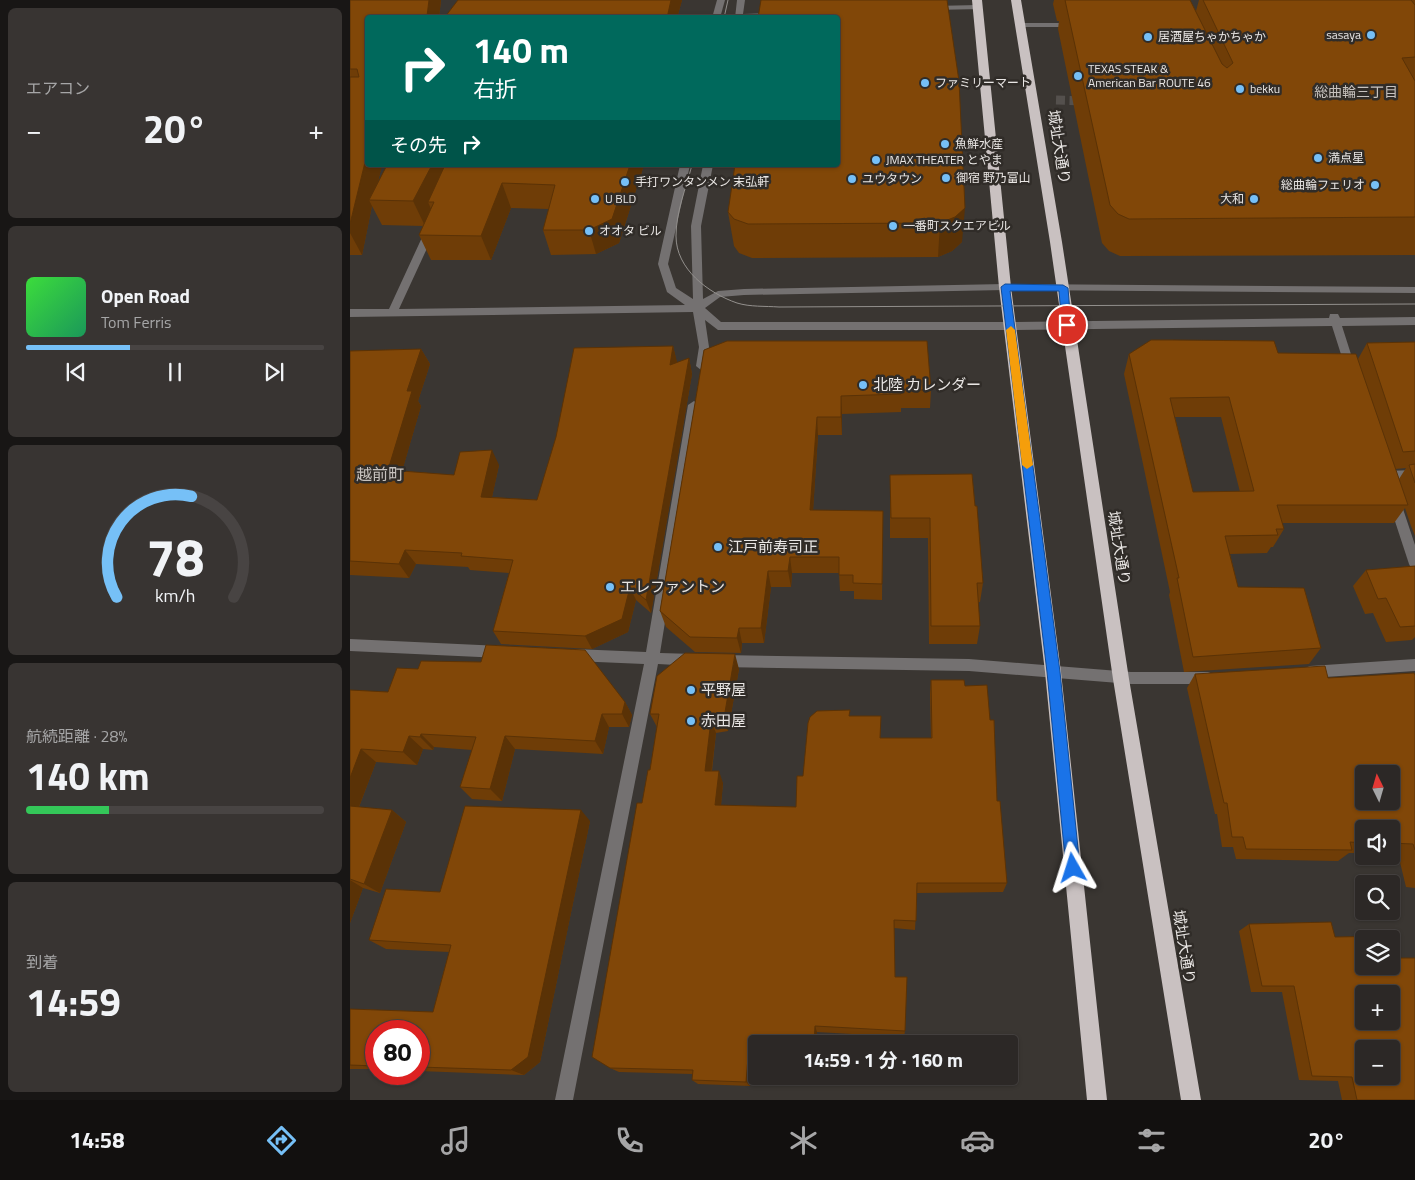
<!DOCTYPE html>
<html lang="ja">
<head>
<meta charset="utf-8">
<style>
  body { margin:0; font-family:"Titillium Web","Noto Sans JP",sans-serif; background:#383432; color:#f1f3f6; height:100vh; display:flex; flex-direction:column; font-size:19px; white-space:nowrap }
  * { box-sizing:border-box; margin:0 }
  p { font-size:16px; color:#a6a6a7 }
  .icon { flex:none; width:28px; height:28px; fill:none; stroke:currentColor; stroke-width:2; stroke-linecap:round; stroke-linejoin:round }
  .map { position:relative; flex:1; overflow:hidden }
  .drawer { display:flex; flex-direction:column; gap:8px; padding:8px; background:#181615; width:350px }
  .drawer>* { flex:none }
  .guide { position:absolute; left:15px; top:15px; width:475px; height:152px; border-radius:5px; box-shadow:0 1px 4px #0004,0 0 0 1px #484443; background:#00695c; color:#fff; overflow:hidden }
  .needle { width:32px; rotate:355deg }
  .fabs { position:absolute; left:1005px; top:765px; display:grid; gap:10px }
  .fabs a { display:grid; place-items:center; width:45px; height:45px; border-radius:5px; background:#2c2826; box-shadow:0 1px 4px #0004,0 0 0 1px #484443; font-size:25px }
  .speed { position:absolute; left:15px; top:1020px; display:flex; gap:10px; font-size:25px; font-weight:700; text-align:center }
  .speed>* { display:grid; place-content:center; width:65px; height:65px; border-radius:50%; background:#2c2826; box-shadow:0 1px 4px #0004,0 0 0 1px #484443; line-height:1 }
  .speed .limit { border:8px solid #d22; background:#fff; color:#111 }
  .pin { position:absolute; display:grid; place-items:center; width:42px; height:42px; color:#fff; margin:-21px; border:2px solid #fff; border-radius:50%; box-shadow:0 1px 5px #0007 }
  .me { position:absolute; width:55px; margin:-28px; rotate:354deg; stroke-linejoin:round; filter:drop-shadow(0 0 4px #0008) }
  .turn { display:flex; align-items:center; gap:18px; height:105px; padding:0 25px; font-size:22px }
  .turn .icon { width:65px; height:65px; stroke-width:2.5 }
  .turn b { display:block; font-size:35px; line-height:42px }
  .then { display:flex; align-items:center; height:48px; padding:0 25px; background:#0003; gap:10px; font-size:19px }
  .big { font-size:38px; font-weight:700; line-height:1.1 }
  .drawer .widget { flex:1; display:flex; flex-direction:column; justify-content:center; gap:8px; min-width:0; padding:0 18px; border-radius:8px; background:#383432 }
  .drawer .dial { align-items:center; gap:0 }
  .dial svg { height:130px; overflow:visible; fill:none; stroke:#484443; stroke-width:7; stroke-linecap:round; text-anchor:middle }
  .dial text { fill:#f1f3f6; stroke:none }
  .song { display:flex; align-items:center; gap:15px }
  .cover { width:60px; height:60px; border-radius:8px; background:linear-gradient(135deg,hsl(120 70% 55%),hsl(150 70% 35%)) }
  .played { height:5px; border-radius:2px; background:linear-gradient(90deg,#76c0f7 35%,#484443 35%) }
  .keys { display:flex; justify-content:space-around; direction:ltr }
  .heat { display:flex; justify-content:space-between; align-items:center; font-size:28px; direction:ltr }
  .charge { height:8px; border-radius:4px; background:linear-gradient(90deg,#34c759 28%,#484443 0) }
  .trip { position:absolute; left:398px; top:1035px; width:270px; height:50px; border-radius:5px; background:#2c2826; box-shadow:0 1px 4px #0004,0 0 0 1px #484443; font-weight:700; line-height:50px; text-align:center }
  .tabs { display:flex; height:80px; justify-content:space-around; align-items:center; background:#12100f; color:#a6a6a7 }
  .tabs .icon { width:35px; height:35px }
  .tabs .current { color:#76c0f7 }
  .tabs b { font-size:22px; color:#f1f3f6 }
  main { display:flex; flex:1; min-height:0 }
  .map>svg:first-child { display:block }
</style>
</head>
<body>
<main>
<section class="drawer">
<div class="widget"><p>エアコン</p>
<div class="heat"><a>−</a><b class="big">20°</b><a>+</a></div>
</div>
<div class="widget">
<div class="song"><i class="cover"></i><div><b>Open Road</b><p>Tom Ferris</p></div></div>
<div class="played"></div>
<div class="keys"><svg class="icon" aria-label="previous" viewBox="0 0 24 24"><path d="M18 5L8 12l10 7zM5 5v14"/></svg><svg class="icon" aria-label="pause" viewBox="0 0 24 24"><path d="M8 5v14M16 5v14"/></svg><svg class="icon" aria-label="next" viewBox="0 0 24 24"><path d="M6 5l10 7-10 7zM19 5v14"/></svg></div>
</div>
<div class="widget dial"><svg viewBox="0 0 100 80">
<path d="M14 69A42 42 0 1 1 86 69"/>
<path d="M14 69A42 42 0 0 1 60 7" stroke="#76c0f7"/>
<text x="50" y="56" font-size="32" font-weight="700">78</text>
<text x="50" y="72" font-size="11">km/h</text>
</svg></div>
<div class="widget"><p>航続距離 · 28%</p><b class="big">140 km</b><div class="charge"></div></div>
<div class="widget"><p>到着</p><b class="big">14:59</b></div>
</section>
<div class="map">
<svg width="1065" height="1100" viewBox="0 0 1065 1100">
  <rect width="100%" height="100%" fill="#3a3632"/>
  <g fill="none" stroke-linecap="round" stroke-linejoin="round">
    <path stroke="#54504d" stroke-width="9" stroke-dasharray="9 4.5" stroke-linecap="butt" d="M 706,100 L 739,101"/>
    <g fill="#747171" fill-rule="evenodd">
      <path d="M 367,0 L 375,0 L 370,18 L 362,18 Z"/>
      <path d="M 387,0 L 395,0 L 393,14 L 426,13 L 430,15 L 426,17 L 385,18 Z"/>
      <path d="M 628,5 L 632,7 L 631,9 L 583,10 L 579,8 L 583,6 Z"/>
      <path d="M 667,23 L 725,23 L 729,25 L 725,27 L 667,27 Z"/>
      <path d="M 330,165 L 340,165 L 318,264 L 326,288 L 343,299 L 341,226 L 353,165 L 363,165 L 351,226 L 353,299 L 368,291 L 394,289 L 655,284 L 1065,287 L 1065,293 L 655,290 L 394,295 L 370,297 L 355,308 L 371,322 L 660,322 L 979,318 L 980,314 L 988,314 L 990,318 L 1065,317 L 1065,325 L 992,326 L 1006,370 L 1001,374 L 996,370 L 982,326 L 660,330 L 368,330 L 355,320 L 359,347 L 356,366 L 351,370 L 346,366 L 349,347 L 343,312 L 0,317 L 0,309 L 39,309 L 75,231 L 80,228 L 85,231 L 49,309 L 335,305 L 317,292 L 308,264 Z"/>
      <path d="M 344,401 L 350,405 L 310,653 L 344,654 L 349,656 L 351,660 L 349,664 L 344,666 L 308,664 L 223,1100 L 205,1100 L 294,664 L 224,661 L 219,659 L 217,655 L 219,651 L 224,649 L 296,652 L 338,405 Z"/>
      <path d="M 1065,470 L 1065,480 L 1036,481 L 1030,476 L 1036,471 Z"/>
      <path d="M 1044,495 L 1050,500 L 1065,545 L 1065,569 L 1061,568 L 1059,564 L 1038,500 Z"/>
      <path d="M 0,639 L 151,646 L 156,648 L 158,652 L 156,656 L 151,658 L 0,651 Z"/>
      <path d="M 371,655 L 619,659 L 781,672 L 858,672 L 863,674 L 865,678 L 863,682 L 858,684 L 781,684 L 619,671 L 371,667 L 366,665 L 364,661 L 366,657 Z"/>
      <path d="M 1065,659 L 1065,671 L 960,678 L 955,676 L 953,672 L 955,668 L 960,666 Z"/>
    </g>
    <g fill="#c9c1c1" fill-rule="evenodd">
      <path d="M 622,0 L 632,0 L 661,287 L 711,672 L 757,1100 L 737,1100 L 695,672 L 649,287 Z"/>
      <path d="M 661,0 L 671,0 L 712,242 L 779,679 L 851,1100 L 831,1100 L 763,679 L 700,242 Z"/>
    </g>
    <g stroke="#93908d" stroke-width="1">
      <path d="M 374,18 L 378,0"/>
      <path d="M 342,165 C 336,188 326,212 326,236 C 326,269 358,293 387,303 C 400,307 415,306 429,307 L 1065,304"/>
    </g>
  </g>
  <g fill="#6f3d07" fill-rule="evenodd">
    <path d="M 0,0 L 91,0 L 89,18 L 18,18 L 18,165 L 32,165 L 27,185 L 294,165 L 269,243 L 246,254 L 201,255 L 193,230 L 199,209 L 161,208 L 141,260 L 81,260 L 69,235 L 73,226 L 32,225 L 22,206 L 12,255 L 0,255 Z"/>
    <path d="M 108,0 L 332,0 L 327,18 L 96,18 L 95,17 Z"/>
    <path d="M 411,0 L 612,242 L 602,251 L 588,257 L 402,258 L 389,253 L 384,246 L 378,212 Z"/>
    <path d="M 704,0 L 840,0 L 846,11 L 849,0 L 1065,0 L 1065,255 L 770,256 L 759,251 L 752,243 L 708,29 L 709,21 L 707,21 L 703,4 Z"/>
    <path d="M 1065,342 L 1065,536 L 1061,526 L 1055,508 L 1044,523 L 932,523 L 934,529 L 923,547 L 921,547 L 917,553 L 880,554 L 888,587 L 971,648 L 959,664 L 834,672 L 819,595 L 820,592 L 774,374 L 779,354 L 928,353 L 1008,359 L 1017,343 ZM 825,417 L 871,417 L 890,492 L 843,492 ZM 1056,468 L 1049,479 L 1045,469 Z"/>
    <path d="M 323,346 L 327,363 L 339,358 L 342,374 L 301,613 L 286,600 L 278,632 L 242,649 L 151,644 L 143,631 L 159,573 L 120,570 L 118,567 L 66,564 L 59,578 L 0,575 L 0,351 L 71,349 L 80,364 L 68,401 L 71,406 L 52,471 L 104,475 L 149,465 L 142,497 L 187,500 Z"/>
    <path d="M 354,350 L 581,390 L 580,408 L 551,408 L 551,412 L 492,414 L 492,435 L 468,435 L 463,510 L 533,511 L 532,600 L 504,599 L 504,591 L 490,591 L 489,573 L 442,573 L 441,587 L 421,587 L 414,643 L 392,643 L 391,653 L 345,652 L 316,627 L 310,611 Z"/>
    <path d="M 622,474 L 633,583 L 630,602 L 628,602 L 630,626 L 627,644 L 579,644 L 578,538 L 540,538 L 540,475 Z"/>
    <path d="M 1065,566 L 1065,637 L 1062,640 L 1036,642 L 1023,613 L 1015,614 L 1003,586 L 1016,570 Z"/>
    <path d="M 389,669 L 378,731 L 366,733 L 362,771 L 373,783 L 371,805 L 446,807 L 453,776 L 500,716 L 531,738 L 581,738 L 580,694 L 581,680 L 615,686 L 647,801 L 657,883 L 653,892 L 567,893 L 565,930 L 544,928 L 545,977 L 555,1031 L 554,1037 L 467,1032 L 466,1044 L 406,1044 L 406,1050 L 404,1050 L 400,1086 L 348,1084 L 342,1080 L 342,1074 L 269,1072 L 260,1068 L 292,803 L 300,770 L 307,727 L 300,714 Z"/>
    <path d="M 845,674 L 978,678 L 1065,675 L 1065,888 L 1056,887 L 1048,854 L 1041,854 L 1041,829 L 1014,829 L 1014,853 L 999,853 L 988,861 L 886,859 L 883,847 L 872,847 L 867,814 L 865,814 L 837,688 Z"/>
    <path d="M 0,690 L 38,692 L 275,702 L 282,715 L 279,727 L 259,727 L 253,754 L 165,749 L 152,801 L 122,799 L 110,787 L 122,750 L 84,747 L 83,750 L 73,749 L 67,765 L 26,762 L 9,807 L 42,810 L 56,822 L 30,893 L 13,888 L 0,923 Z"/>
    <path d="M 240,821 L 190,1062 L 174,1075 L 69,1071 L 69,1031 L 26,1031 L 26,1069 L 0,1069 L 0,1009 L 83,1012 L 99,952 L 36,949 L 19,940 L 90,892 Z"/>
    <path d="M 899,924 L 985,937 L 1047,958 L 1065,1100 L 992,1100 L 988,1081 L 949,1080 L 932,992 L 901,992 L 889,931 Z"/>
  </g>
  <g fill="#5a3206">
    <path d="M 79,0 L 91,0 L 89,18 L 77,18 Z"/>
    <path d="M 321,0 L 332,0 L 327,18 L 317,18 Z"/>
    <path d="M 18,150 L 18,165 L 32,165 L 24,200 L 19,200 L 22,206 L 12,255 L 0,233 L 0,224 Z"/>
    <path d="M 82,165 L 104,165 L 78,202 L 82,211 L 75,226 L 63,201 Z"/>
    <path d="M 280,165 L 294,165 L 269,243 L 246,254 L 239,230 Z"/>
    <path d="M 152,183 L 161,208 L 141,260 L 131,236 Z"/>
    <path d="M 615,208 L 612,242 L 602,251 L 588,257 L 590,223 Z"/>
    <path d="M 323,346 L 327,362 L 324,381 L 320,365 Z"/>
    <path d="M 71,349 L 80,364 L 68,401 L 71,406 L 48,485 L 38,470 L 57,391 Z"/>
    <path d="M 339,358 L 342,374 L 301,613 L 296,600 Z"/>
    <path d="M 491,396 L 492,414 L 492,435 L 491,417 Z"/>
    <path d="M 467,417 L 468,435 L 462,527 L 460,510 Z"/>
    <path d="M 142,450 L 149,465 L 139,511 L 131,497 Z"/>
    <path d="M 55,550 L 66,564 L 59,578 L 49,564 Z"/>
    <path d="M 440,557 L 442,573 L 441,587 L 438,571 Z"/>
    <path d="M 418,571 L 421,587 L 414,643 L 411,628 Z"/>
    <path d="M 280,587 L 286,600 L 278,632 L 242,649 L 235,636 Z"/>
    <path d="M 389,628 L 392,643 L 391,653 L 387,638 Z"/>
    <path d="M 385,654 L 389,669 L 378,731 L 374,718 Z"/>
    <path d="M 275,702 L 282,715 L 279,727 L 272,714 Z"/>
    <path d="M 252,714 L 259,727 L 253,754 L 245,741 Z"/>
    <path d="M 361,720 L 366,733 L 360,783 L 355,771 Z"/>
    <path d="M 71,734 L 84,747 L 83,750 L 70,737 Z"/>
    <path d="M 59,736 L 73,749 L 67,765 L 53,752 Z"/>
    <path d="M 155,736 L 165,749 L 152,801 L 140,789 Z"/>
    <path d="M 11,749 L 26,762 L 5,817 L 0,813 L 0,778 Z"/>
    <path d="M 369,771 L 373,783 L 370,816 L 365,805 Z"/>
    <path d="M 42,810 L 56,822 L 30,893 L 14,884 Z"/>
    <path d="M 231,810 L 240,821 L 190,1062 L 174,1075 L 161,1070 Z"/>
    <path d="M 0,880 L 13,888 L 0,923 Z"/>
    <path d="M 465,1026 L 467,1032 L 466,1044 L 464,1044 Z"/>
    <path d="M 399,1045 L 404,1050 L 400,1086 L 396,1082 Z"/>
  </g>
  <g fill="#814708" stroke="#5a3206" fill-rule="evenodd">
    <path d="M 0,0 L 79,0 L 77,16 L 49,16 L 49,18 L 18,18 L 18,150 L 0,224 L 0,77 L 9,77 L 7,69 L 0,69 Z"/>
    <path d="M 108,0 L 321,0 L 317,18 L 113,18 L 114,17 L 95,17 Z"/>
    <path d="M 411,0 L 597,0 L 609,81 L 615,208 L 605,217 L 590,223 L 398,224 L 384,219 L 378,212 L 385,165 L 488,165 L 488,18 L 408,18 Z"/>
    <path d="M 715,0 L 840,0 L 872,64 L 877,68 L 883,63 L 853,0 L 1061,0 L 1065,5 L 1065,57 L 1052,58 L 1065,81 L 1065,217 L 779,219 L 768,214 L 760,205 Z"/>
    <path d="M 37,165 L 82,165 L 63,201 L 19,200 Z"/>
    <path d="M 95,165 L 280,165 L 262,219 L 239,230 L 193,230 L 205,185 L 152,183 L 131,236 L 69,235 L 84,202 L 78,202 Z"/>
    <path d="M 801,340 L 823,340 L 924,341 L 928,353 L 1006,354 L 1058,505 L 927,505 L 934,529 L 926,529 L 928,535 L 875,536 L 888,587 L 954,588 L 971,648 L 843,657 L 827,578 L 829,578 L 779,354 ZM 879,397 L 904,491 L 843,492 L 820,398 Z"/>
    <path d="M 377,341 L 577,341 L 581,390 L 551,390 L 551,394 L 491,396 L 491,417 L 467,417 L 460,510 L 533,511 L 532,584 L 503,583 L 503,575 L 489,575 L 489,557 L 440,557 L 438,571 L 418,571 L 411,628 L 389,628 L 387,638 L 340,637 L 310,611 L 354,350 Z"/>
    <path d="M 1065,342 L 1065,451 L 1053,452 L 1017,343 Z"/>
    <path d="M 323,346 L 320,365 L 339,358 L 296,600 L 280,587 L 272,619 L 235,636 L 143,631 L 163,560 L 111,556 L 112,553 L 55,550 L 49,564 L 0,561 L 0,351 L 71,349 L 57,391 L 62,391 L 38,470 L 104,475 L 110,452 L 142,450 L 131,497 L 187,500 L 206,437 L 224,348 Z"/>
    <path d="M 1065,464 L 1065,483 L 1059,465 Z"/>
    <path d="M 622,474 L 625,506 L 627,506 L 633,583 L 627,583 L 630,626 L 581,626 L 580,518 L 541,518 L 540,475 Z"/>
    <path d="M 1065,566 L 1065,626 L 1050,627 L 1036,598 L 1028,599 L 1016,570 Z"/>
    <path d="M 136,645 L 235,650 L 275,702 L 272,714 L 252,714 L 245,741 L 155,736 L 140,789 L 110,787 L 126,737 L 71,734 L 70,737 L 59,736 L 53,752 L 11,749 L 0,778 L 0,690 L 38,692 L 47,668 L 68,669 L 71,661 L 131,662 Z"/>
    <path d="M 335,653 L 385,654 L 374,718 L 361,720 L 355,771 L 369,771 L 365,805 L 446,807 L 447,776 L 453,776 L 458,723 L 460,717 L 467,711 L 500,710 L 499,716 L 531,716 L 530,738 L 582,738 L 581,680 L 614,680 L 615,686 L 637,685 L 640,720 L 644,720 L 647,801 L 650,801 L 657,883 L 567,883 L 566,921 L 544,920 L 545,977 L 557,977 L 555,1031 L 465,1026 L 464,1044 L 406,1044 L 406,1046 L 399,1045 L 396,1082 L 342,1080 L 343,1070 L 260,1068 L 242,1057 L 287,803 L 292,803 L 298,770 L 300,770 L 309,714 L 300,714 L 307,676 Z"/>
    <path d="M 975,666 L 978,678 L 1064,673 L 1065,675 L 1065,850 L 1063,844 L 1041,843 L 1041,829 L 1014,829 L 1014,843 L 1000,842 L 1002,850 L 896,849 L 893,837 L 882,837 L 877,803 L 874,803 L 845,674 ZM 1014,774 L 1041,774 L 1041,801 L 1014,801 Z"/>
    <path d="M 0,806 L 42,810 L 14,884 L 0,879 Z"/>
    <path d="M 115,806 L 231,810 L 178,1057 L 161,1070 L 69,1067 L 69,1031 L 26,1031 L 26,1066 L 0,1065 L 0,1009 L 83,1012 L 101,945 L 19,940 L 36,889 L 90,892 Z"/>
    <path d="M 981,922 L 985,937 L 1040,936 L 1041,939 L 1014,939 L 1014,966 L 1041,966 L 1041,939 L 1047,958 L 1065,958 L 1065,1100 L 1007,1100 L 1002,1077 L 962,1076 L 944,986 L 912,986 L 899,924 ZM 1014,994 L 1041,994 L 1041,1021 L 1014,1021 ZM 1014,1049 L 1041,1049 L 1041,1076 L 1014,1076 Z"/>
  </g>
  <path fill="#1a73e8" stroke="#114b97" d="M 655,284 L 713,285 L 718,288 L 721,325 L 717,328 L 712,325 L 709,291 L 660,291 L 710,672 L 730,868 L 728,873 L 723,875 L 718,873 L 716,868 L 697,672 L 651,287 Z"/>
  <path fill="#f59e0b" d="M 661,326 L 665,330 L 683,465 L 677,469 L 672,465 L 656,330 Z"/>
  <g fill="#76c0f7" stroke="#302c28" stroke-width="2">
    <circle cx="1021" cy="35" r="5"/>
    <circle cx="798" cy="37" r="5"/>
    <circle cx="728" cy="76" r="5"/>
    <circle cx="575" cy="83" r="5"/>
    <circle cx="890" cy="89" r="5"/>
    <circle cx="595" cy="144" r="5"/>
    <circle cx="968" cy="158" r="5"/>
    <circle cx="526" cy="160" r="5"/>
    <circle cx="596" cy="178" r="5"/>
    <circle cx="502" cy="179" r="5"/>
    <circle cx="275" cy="182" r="5"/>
    <circle cx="1025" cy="185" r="5"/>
    <circle cx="245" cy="199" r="5"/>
    <circle cx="904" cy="199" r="5"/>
    <circle cx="543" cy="226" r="5"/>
    <circle cx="239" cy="231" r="5"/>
    <circle cx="513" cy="385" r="5"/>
    <circle cx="368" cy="547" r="5"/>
    <circle cx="260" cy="587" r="5"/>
    <circle cx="341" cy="690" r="5"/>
    <circle cx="341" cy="721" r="5"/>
  </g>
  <g text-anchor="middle" stroke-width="5" stroke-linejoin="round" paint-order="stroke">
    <g font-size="12" fill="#e9e6e4" stroke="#302c28" text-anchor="start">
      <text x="1011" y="39" text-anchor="end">sasaya</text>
      <text x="808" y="41">居酒屋ちゃかちゃか</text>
      <text x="738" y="73">TEXAS STEAK &amp;<tspan x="738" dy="14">American Bar ROUTE 46</tspan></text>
      <text x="585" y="87">ファミリーマート</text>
      <text x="900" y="93">bekku</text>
      <text x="605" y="148">魚鮮水産</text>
      <text x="978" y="162">満点星</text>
      <text x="536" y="164">JMAX THEATER とやま</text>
      <text x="606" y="182">御宿 野乃富山</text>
      <text x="512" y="183">ユウタウン</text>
      <text x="285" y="186">手打ワンタンメン 末弘軒</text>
      <text x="1015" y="189" text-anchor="end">総曲輪フェリオ</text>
      <text x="255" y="203">U BLD</text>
      <text x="894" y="203" text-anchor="end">大和</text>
      <text x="553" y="230">一番町スクエアビル</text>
      <text x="249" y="235">オオタ ビル</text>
    </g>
    <g font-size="14" fill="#c7c2be" stroke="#302c28">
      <text x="1006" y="97">総曲輪三丁目</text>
    </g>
    <g font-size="15" fill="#e9e6e4" stroke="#302c28">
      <text transform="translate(709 147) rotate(81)" y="5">城址大通り</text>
      <text transform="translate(769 548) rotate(81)" y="5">城址大通り</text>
      <text transform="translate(834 947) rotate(81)" y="5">城址大通り</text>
    </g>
    <g font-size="15" fill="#e9e6e4" stroke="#302c28" text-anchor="start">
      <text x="523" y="390">北陸 カレンダー</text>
      <text x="378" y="552">江戸前寿司正</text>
      <text x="270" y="592">エレファントン</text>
      <text x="351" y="695">平野屋</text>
      <text x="351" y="726">赤田屋</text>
    </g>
    <g font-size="16" fill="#c7c2be" stroke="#302c28">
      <text x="30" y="480">越前町</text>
    </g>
  </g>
</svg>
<div class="fabs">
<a><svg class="needle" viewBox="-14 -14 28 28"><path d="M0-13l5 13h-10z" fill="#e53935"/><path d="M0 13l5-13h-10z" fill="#a6a6a7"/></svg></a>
<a><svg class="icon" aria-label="sound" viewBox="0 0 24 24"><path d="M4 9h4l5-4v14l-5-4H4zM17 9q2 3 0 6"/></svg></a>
<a><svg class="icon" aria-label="search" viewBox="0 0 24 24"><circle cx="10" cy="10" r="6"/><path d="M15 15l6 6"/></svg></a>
<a><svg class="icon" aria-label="layers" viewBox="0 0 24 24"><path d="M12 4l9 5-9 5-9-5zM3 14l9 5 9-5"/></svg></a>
<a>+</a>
<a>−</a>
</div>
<div class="speed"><div class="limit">80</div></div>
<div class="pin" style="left:717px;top:325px;background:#d93025"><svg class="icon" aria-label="arrive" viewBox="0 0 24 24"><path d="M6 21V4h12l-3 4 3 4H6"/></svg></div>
<svg class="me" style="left:723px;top:868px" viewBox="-20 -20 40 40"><path d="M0-17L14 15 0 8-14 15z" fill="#1a73e8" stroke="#fff" stroke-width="4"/></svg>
<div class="trip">14:59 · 1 分 · 160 m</div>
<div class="guide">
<div class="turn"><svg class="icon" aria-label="right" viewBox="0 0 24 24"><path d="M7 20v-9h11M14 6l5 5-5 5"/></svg><div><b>140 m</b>右折</div></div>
<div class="then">その先<svg class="icon" aria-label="right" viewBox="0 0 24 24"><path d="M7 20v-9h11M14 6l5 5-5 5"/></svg></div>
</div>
</div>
</main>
<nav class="tabs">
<b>14:58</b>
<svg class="icon current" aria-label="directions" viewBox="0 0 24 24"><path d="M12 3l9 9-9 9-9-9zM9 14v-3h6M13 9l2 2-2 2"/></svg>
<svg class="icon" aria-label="music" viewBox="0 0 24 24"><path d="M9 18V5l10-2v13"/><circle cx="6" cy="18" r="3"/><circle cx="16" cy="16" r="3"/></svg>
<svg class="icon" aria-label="phone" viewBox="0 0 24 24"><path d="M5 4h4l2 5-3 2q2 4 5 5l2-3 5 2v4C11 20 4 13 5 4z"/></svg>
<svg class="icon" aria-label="climate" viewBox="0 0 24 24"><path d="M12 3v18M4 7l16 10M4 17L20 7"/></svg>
<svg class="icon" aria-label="car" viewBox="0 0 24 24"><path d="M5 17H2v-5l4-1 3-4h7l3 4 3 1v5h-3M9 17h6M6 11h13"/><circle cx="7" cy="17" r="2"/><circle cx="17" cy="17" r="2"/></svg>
<svg class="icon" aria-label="filters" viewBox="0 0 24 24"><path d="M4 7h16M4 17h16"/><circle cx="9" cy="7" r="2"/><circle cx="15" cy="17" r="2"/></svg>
<b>20°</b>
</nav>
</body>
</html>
